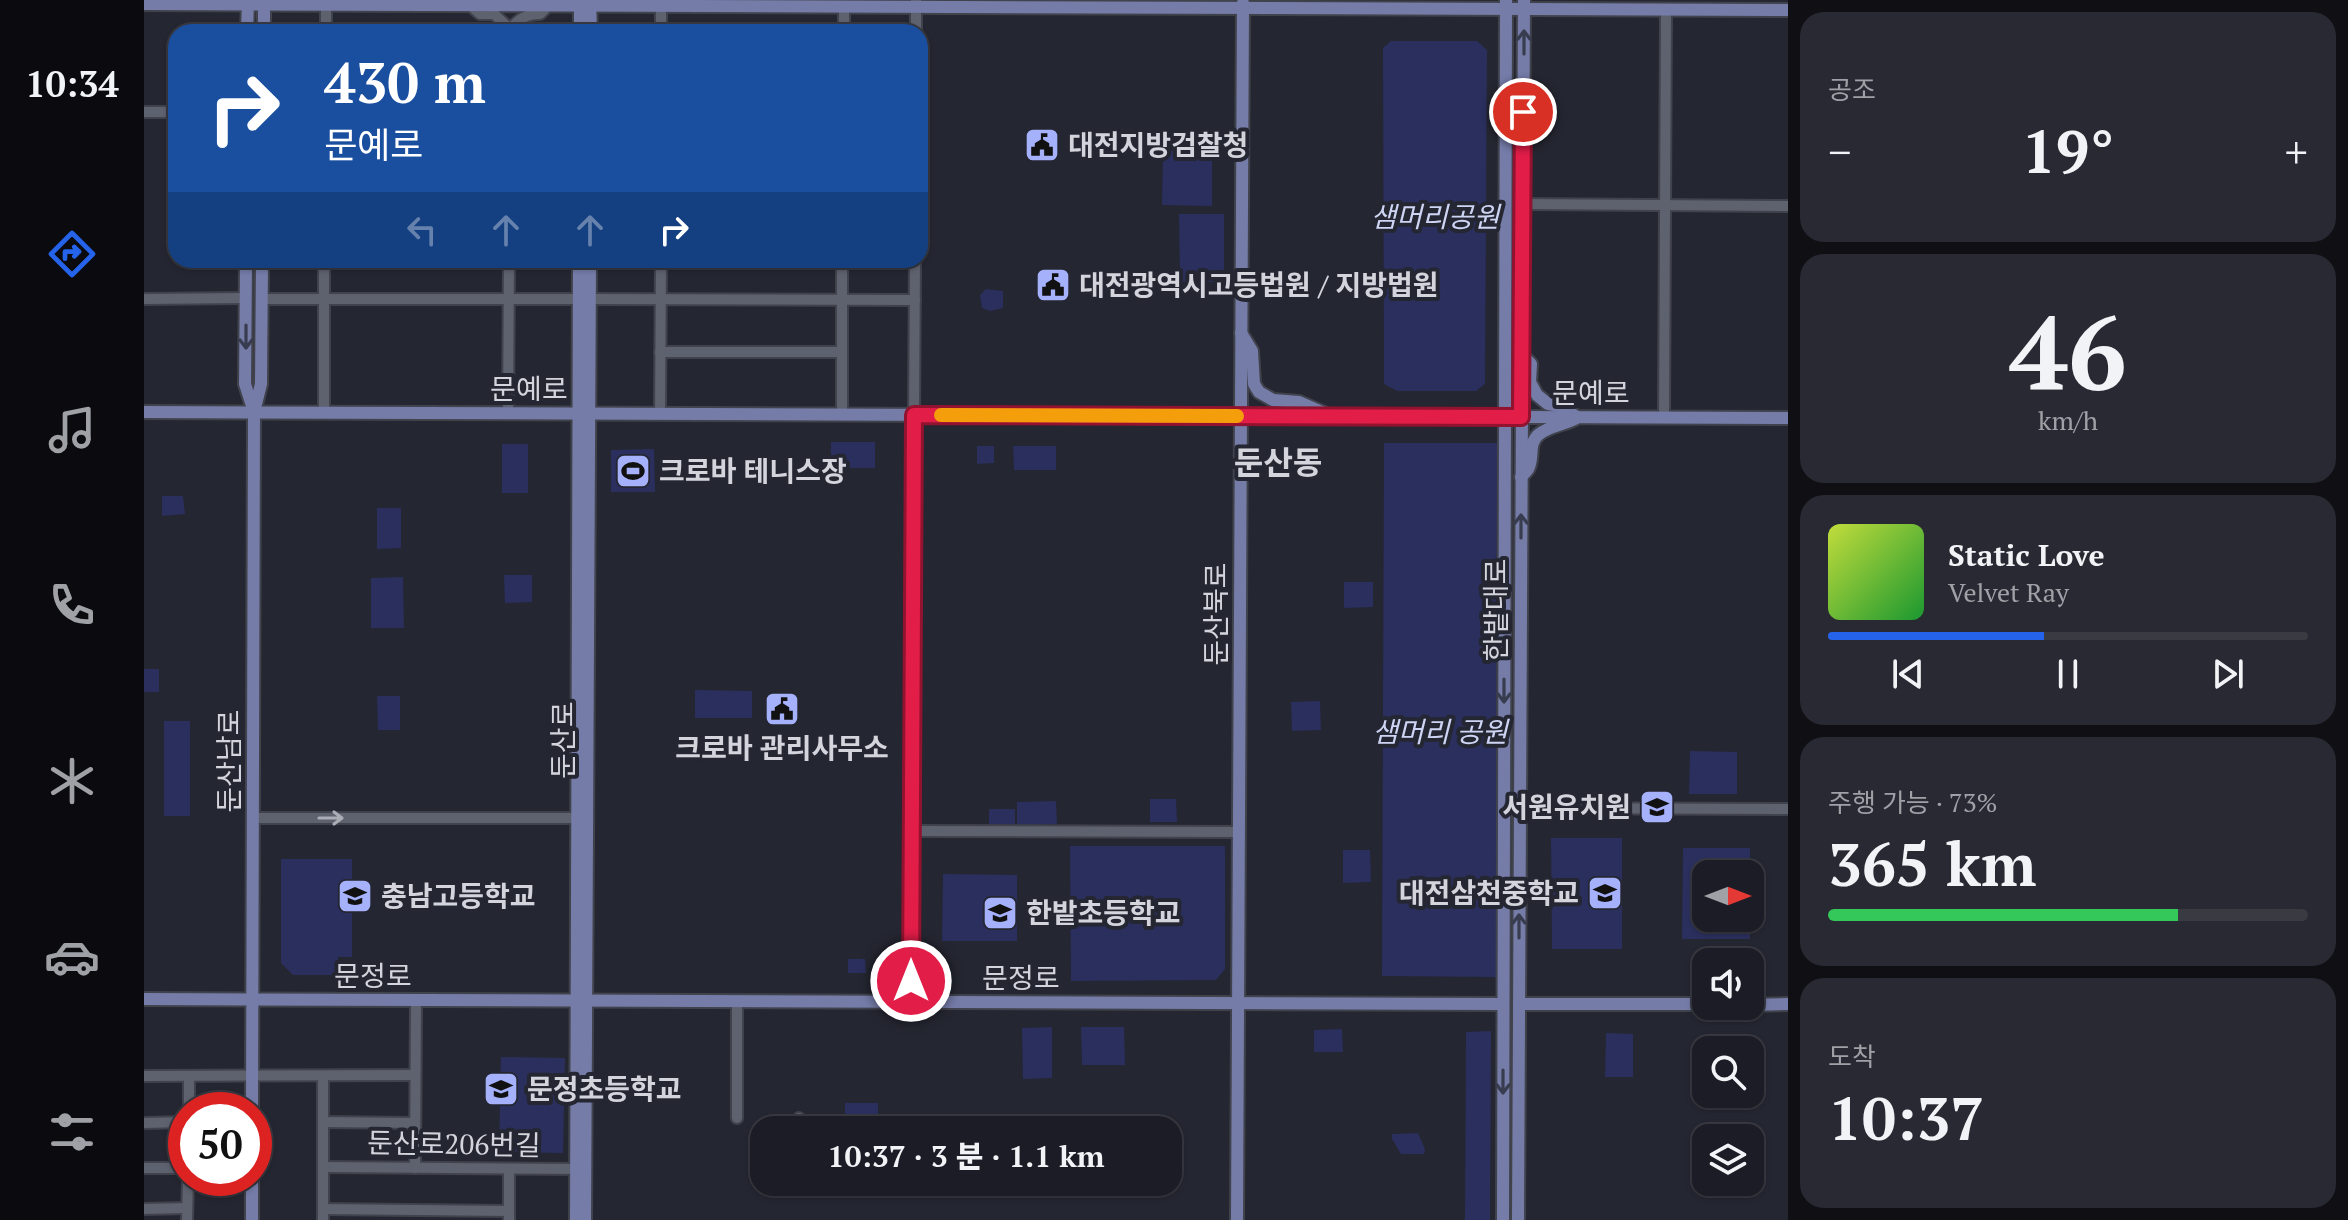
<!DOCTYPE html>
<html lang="ko">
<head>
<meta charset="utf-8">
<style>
  body { margin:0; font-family:"PT Serif","Noto Sans KR",serif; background:#282932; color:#f1f3f6; height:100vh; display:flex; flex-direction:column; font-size:30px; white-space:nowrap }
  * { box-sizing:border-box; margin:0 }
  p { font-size:26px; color:#a0a1a7 }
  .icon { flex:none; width:44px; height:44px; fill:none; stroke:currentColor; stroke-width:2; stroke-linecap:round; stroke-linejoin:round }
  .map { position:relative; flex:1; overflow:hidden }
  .sheet { display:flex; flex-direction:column; gap:12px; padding:12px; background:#0f0f14; width:560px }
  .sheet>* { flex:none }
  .top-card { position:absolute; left:24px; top:24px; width:760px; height:244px; border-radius:24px; box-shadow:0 2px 6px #0004,0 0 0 2px #393a42; background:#1a4fa0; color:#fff; overflow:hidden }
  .needle { width:52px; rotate:90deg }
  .fabs { position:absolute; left:1548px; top:860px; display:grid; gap:16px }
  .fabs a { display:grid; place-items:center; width:72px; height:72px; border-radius:16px; background:#1b1c25; box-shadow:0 2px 6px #0004,0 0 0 2px #393a42; font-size:40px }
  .speed { position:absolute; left:24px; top:1092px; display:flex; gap:16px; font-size:40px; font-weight:700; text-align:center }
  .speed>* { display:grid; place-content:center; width:104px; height:104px; border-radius:50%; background:#1b1c25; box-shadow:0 2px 6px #0004,0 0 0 2px #393a42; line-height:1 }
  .speed .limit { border:12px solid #d22; background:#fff; color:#111 }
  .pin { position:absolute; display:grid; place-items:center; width:68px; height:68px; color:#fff; margin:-34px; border:4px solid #fff; border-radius:50%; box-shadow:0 2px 8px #0007 }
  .me { position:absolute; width:88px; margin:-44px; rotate:0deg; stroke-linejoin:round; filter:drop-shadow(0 0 6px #0008) }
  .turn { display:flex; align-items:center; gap:28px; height:168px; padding:0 24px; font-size:36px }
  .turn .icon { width:104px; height:104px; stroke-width:2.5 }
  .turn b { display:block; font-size:56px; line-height:68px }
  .lanes { display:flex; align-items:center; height:76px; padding:0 24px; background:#0003; justify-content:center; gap:40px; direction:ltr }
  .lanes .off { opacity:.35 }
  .big { font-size:60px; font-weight:800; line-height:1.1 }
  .sheet .tile { flex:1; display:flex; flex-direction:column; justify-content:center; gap:12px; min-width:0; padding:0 28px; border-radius:24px; background:#282932 }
  .sheet .dial { align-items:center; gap:0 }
  .dial b { font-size:104px; line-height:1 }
  .song { display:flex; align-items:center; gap:24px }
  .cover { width:96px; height:96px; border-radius:12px; background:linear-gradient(135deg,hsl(70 70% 55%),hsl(130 70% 35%)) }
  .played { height:8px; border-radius:4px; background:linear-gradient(90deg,#2563eb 45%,#393a42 45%) }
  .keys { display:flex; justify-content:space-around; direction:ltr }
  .heat { display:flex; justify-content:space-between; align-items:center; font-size:44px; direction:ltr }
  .charge { height:12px; border-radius:6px; background:linear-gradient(90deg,#34c759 73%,#393a42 0) }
  .trip { position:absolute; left:606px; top:1116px; width:432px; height:80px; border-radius:24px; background:#1b1c25; box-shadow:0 2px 6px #0004,0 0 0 2px #393a42; font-weight:800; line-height:80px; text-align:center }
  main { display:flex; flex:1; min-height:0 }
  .tab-bar { display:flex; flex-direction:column; width:144px; justify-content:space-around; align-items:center; background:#0b0b0f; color:#a0a1a7 }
  .tab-bar .icon { width:56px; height:56px }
  .tab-bar .current { color:#2563eb }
  .tab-bar b { font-size:36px; color:#f1f3f6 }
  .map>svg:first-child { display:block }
</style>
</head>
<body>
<main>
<nav class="tab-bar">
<b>10:34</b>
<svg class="icon current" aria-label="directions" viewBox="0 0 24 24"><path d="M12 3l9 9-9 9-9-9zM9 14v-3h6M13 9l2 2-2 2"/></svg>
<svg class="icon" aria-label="music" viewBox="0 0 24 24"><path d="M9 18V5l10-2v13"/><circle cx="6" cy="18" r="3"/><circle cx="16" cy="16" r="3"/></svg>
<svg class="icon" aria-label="phone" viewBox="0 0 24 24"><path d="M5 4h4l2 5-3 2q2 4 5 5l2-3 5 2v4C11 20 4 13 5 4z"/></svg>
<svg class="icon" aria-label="climate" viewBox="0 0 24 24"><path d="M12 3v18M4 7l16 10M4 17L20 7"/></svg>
<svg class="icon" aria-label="car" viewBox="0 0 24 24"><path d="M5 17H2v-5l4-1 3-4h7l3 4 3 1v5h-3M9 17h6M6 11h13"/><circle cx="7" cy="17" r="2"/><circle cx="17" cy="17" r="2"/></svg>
<svg class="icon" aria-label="filters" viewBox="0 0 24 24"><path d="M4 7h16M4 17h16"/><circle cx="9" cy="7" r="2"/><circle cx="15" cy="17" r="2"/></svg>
</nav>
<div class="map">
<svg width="1644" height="1220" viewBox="0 0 1644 1220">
  <rect width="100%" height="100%" fill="#242631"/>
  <g fill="#2b2f5d">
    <path d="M 1247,41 L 1333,41 L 1343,50 L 1341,384 L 1332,391 L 1253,391 L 1240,384 L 1239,48 Z"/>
    <path d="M 1019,151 L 1068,151 L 1068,206 L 1018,205 Z"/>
    <path d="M 1035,214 L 1080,214 L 1080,282 L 1036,282 Z"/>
    <path d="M 842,289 L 859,291 L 859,308 L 846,311 L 838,308 L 836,295 Z"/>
    <rect x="687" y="442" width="44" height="26"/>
    <path d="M 1240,443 L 1353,443 L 1352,977 L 1238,976 Z"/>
    <rect x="358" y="444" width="26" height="49"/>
    <path d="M 833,446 L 850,446 L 850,463 L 833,464 Z"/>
    <path d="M 869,446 L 912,446 L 912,470 L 870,470 Z"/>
    <path d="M 510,449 L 511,492 L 467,492 L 467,450 Z"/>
    <path d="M 18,496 L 39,496 L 41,514 L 18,516 Z"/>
    <path d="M 233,508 L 257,508 L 257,548 L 233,549 Z"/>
    <path d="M 360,575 L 388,575 L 388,602 L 361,603 Z"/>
    <path d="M 259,577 L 260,628 L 227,628 L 227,578 Z"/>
    <path d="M 1200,582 L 1229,582 L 1229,607 L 1200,608 Z"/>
    <rect x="0" y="669" width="15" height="23"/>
    <path d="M 551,690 L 608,691 L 608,718 L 551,718 Z"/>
    <path d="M 233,696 L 256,696 L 256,730 L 234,730 Z"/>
    <path d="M 1176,701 L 1177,730 L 1148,731 L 1147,702 Z"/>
    <rect x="20" y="721" width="26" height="95"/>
    <path d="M 1546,751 L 1593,752 L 1593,794 L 1545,794 Z"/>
    <path d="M 1006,799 L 1032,799 L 1033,822 L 1006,822 Z"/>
    <path d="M 912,801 L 913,824 L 873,825 L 873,802 Z"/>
    <rect x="845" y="809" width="26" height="15"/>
    <path d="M 1407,838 L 1478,838 L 1478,949 L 1408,949 Z"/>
    <path d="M 926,846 L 1081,846 L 1081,969 L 1072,980 L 927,981 Z"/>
    <path d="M 1539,848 L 1606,848 L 1606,900 L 1606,874 L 1562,874 L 1562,918 L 1606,918 L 1606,939 L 1538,939 Z"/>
    <path d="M 1199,850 L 1226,850 L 1227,882 L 1199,883 Z"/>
    <path d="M 137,859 L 208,859 L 208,957 L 194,957 L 194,975 L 149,975 L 137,963 Z"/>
    <path d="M 799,874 L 873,875 L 873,941 L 798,941 Z"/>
    <path d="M 704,959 L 721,959 L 722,973 L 704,973 Z"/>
    <path d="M 908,1027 L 908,1078 L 879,1079 L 878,1028 Z"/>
    <path d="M 937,1027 L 980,1027 L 981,1065 L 938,1065 Z"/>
    <path d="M 1198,1029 L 1199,1052 L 1170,1052 L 1170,1030 Z"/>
    <path d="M 1347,1031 L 1346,1220 L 1321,1220 L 1322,1032 Z"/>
    <path d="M 1462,1033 L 1489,1034 L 1489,1077 L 1461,1077 Z"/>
    <path d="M 357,1057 L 421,1058 L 419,1153 L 355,1152 Z"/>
    <rect x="701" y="1103" width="33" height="27"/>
    <path d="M 1274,1133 L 1281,1149 L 1280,1154 L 1257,1154 L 1248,1139 L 1248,1134 Z"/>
  </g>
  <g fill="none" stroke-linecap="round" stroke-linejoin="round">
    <g stroke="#40424c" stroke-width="14">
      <g id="minor">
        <path d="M 326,5 L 336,14 L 350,14 L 366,29"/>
        <path d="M 366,29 C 375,19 382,14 396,14 L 406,4"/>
        <path d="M 182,32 L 182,5"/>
        <path d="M 517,32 L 517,4"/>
        <path d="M 700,32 L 700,6"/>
        <path d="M 772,32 L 772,0"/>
        <path d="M 0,112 L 32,112"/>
        <path d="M 1378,204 L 1644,206"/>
        <path d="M 0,299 L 102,298"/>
        <path d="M 118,299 L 435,299"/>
        <path d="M 445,299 L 771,300"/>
        <path d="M 516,352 L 698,352"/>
        <path d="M 180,412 L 180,260"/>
        <path d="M 364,413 L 365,260"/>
        <path d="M 516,414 L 517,260"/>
        <path d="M 698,414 L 698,260"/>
        <path d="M 770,415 L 771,260"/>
        <path d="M 1520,417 L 1522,10"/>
        <path d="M 1376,808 L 1644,809"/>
        <path d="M 109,818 L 439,818"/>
        <path d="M 768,831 L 1095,832"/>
        <path d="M 0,1076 L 271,1075"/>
        <path d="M 45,1110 L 45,1076"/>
        <path d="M 593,1118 L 593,1001"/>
        <path d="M 655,1118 L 663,1130"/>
        <path d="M 179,1122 L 271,1123"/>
        <path d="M 0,1123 L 42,1122"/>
        <path d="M 179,1167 L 439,1169"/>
        <path d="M 0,1168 L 42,1168"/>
        <path d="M 271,1168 L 272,1000"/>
        <path d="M 0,1209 L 43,1208"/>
        <path d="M 179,1209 L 365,1211"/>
        <path d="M 43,1220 L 44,1178"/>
        <path d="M 179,1220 L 179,1076"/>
        <path d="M 365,1220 L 365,1169"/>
      </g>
    </g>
    <g stroke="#40424c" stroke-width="16">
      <g id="major">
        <path d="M 120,0 L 120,32"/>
        <path d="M 446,0 L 447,32"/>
        <path d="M 0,4 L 1644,10"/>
        <path d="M 103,32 L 104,0"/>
        <path d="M 436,32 L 436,0"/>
        <path d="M 102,260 L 101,384 L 109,409"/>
        <path d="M 1097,333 L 1108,351 L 1110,384 L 1115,392 L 1129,400 L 1155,402 L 1180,413"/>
        <path d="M 1377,354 L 1387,364 L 1386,382 L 1393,395 L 1404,404 L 1416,406 L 1433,417"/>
        <path d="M 0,412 L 1644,418"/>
        <path d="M 1377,477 C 1380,473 1384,471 1385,467 C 1390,455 1384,445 1394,435 C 1404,426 1419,425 1431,419"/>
        <path d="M 0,999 L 1359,1004"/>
        <path d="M 767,1001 L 770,415"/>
        <path d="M 1375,1004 L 1562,1004"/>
        <path d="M 1606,1005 L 1644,1004"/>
        <path d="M 108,1110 L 110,412 L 117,384 L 118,260"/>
        <path d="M 108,1220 L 108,1178"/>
        <path d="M 432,1220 L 435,260"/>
        <path d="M 441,1220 L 446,260"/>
        <path d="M 1093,1220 L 1099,3"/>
        <path d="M 1359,1220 L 1362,0"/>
        <path d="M 1374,1220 L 1380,0"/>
      </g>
    </g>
    <use href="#minor" stroke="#5e616e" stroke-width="10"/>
    <use href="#major" stroke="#757ca8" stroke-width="12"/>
  </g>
  <defs><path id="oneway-shaft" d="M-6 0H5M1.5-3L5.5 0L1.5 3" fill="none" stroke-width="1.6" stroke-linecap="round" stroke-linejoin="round" transform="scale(2)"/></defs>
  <g stroke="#383c4f">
    <use href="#oneway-shaft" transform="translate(1380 42) rotate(-90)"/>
    <use href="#oneway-shaft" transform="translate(102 337) rotate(90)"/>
    <use href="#oneway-shaft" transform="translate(1377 526) rotate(-90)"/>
    <use href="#oneway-shaft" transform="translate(1360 691) rotate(90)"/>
    <use href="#oneway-shaft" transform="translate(1375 926) rotate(-90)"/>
    <use href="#oneway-shaft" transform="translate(1359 1082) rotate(90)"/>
  </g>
  <use stroke="#aaacb6" href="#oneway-shaft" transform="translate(187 818)"/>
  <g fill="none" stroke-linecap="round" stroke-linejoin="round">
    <g stroke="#92132f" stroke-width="20">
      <path id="route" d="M 767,981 L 770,415 L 1377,417 L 1379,112"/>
    </g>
    <use href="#route" stroke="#e11d48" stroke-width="14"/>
    <path stroke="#f59e0b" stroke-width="14" d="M 797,415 L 1093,416"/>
  </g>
  <defs>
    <g id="civic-square" transform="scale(1.8)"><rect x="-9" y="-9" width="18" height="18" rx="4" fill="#a6b1fc" stroke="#242631"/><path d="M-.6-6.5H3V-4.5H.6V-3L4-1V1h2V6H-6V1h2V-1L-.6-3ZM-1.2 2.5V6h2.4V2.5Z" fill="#111"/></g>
    <g id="stadium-square" transform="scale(1.8)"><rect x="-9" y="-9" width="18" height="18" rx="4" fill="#a6b1fc" stroke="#242631"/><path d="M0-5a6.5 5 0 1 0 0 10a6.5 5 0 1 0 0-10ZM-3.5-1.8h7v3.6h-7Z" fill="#111"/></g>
    <g id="school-square" transform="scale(1.8)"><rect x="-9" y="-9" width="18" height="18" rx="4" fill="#a6b1fc" stroke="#242631"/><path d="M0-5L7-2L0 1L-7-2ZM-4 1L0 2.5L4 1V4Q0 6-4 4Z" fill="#111"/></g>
  </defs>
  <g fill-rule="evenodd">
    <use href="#civic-square" x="898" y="145"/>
    <use href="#civic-square" x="909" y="285"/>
    <use href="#stadium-square" x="489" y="471"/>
    <use href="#civic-square" x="638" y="709"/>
    <use href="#school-square" x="1513" y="807"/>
    <use href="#school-square" x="1461" y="893"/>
    <use href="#school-square" x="211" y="896"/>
    <use href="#school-square" x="856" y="913"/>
    <use href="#school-square" x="357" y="1089"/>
  </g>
  <g text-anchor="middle" stroke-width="8" stroke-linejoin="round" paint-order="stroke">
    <g font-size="28" font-weight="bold" fill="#d3d4dc" stroke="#242631" text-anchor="start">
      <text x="924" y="155">대전지방검찰청</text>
      <text x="935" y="295">대전광역시고등법원 / 지방법원</text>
      <text x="515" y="481">크로바 테니스장</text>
      <text x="638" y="758" text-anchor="middle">크로바 관리사무소</text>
      <text x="1487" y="817" text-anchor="end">서원유치원</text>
      <text x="1435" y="903" text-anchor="end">대전삼천중학교</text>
      <text x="237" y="906">충남고등학교</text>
      <text x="882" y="923">한밭초등학교</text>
      <text x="383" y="1099">문정초등학교</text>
    </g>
    <g font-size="28" font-style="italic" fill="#ced4f3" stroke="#242631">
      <text x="1291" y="227">샘머리공원</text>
      <text x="1296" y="742">샘머리 공원</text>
    </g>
    <g font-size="28" fill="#d3d4dc" stroke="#242631">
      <text x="385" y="399">문예로</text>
      <text x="1447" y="403">문예로</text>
      <text transform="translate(1352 610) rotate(-90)" y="10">한밭대로</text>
      <text transform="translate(1072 614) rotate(-90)" y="10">둔산북로</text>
      <text transform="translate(419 740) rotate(-90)" y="10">둔산로</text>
      <text transform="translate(85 761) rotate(-90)" y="10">둔산남로</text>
      <text x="229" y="986">문정로</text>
      <text x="877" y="988">문정로</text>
      <text transform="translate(310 1144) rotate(1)" y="10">둔산로206번길</text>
    </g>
    <g font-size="32" font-weight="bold" fill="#d3d4dc" stroke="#242631">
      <text x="1134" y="474">둔산동</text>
    </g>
  </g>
</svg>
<div class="fabs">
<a><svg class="needle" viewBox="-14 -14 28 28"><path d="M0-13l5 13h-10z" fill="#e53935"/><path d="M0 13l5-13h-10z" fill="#a0a1a7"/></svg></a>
<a><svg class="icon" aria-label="sound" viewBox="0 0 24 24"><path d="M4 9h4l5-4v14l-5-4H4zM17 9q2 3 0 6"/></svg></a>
<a><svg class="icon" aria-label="search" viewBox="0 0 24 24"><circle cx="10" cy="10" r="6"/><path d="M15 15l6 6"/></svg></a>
<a><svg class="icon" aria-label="layers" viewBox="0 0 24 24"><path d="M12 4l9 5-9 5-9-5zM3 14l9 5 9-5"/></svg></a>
</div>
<div class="speed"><div class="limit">50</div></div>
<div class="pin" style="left:1379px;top:112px;background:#d93025"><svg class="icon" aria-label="arrive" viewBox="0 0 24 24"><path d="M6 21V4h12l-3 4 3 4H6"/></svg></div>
<svg class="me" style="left:767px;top:981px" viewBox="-20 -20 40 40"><circle r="17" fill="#e11d48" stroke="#fff" stroke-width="3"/><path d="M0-11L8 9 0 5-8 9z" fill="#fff"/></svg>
<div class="trip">10:37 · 3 분 · 1.1 km</div>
<div class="top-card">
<div class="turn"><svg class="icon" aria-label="right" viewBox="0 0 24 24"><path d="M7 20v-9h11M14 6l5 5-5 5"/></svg><div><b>430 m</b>문예로</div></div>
<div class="lanes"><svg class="icon off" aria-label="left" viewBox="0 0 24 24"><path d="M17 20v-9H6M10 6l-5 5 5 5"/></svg><svg class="icon off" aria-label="ahead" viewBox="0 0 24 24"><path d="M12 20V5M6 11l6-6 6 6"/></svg><svg class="icon off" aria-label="ahead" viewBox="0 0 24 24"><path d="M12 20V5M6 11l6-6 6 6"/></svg><svg class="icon" aria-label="right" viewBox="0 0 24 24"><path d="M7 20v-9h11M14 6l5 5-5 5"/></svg></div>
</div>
</div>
<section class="sheet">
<div class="tile"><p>공조</p>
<div class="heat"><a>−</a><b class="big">19°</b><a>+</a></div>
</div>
<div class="tile dial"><b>46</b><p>km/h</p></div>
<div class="tile">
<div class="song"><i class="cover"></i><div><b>Static Love</b><p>Velvet Ray</p></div></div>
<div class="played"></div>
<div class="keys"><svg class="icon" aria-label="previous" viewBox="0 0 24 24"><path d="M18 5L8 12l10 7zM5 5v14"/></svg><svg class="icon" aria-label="pause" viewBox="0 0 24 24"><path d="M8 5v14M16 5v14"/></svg><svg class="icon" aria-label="next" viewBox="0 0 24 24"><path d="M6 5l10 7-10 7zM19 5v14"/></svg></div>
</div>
<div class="tile"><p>주행 가능 · 73%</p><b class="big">365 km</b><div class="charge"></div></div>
<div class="tile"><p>도착</p><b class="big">10:37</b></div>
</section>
</main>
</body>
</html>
